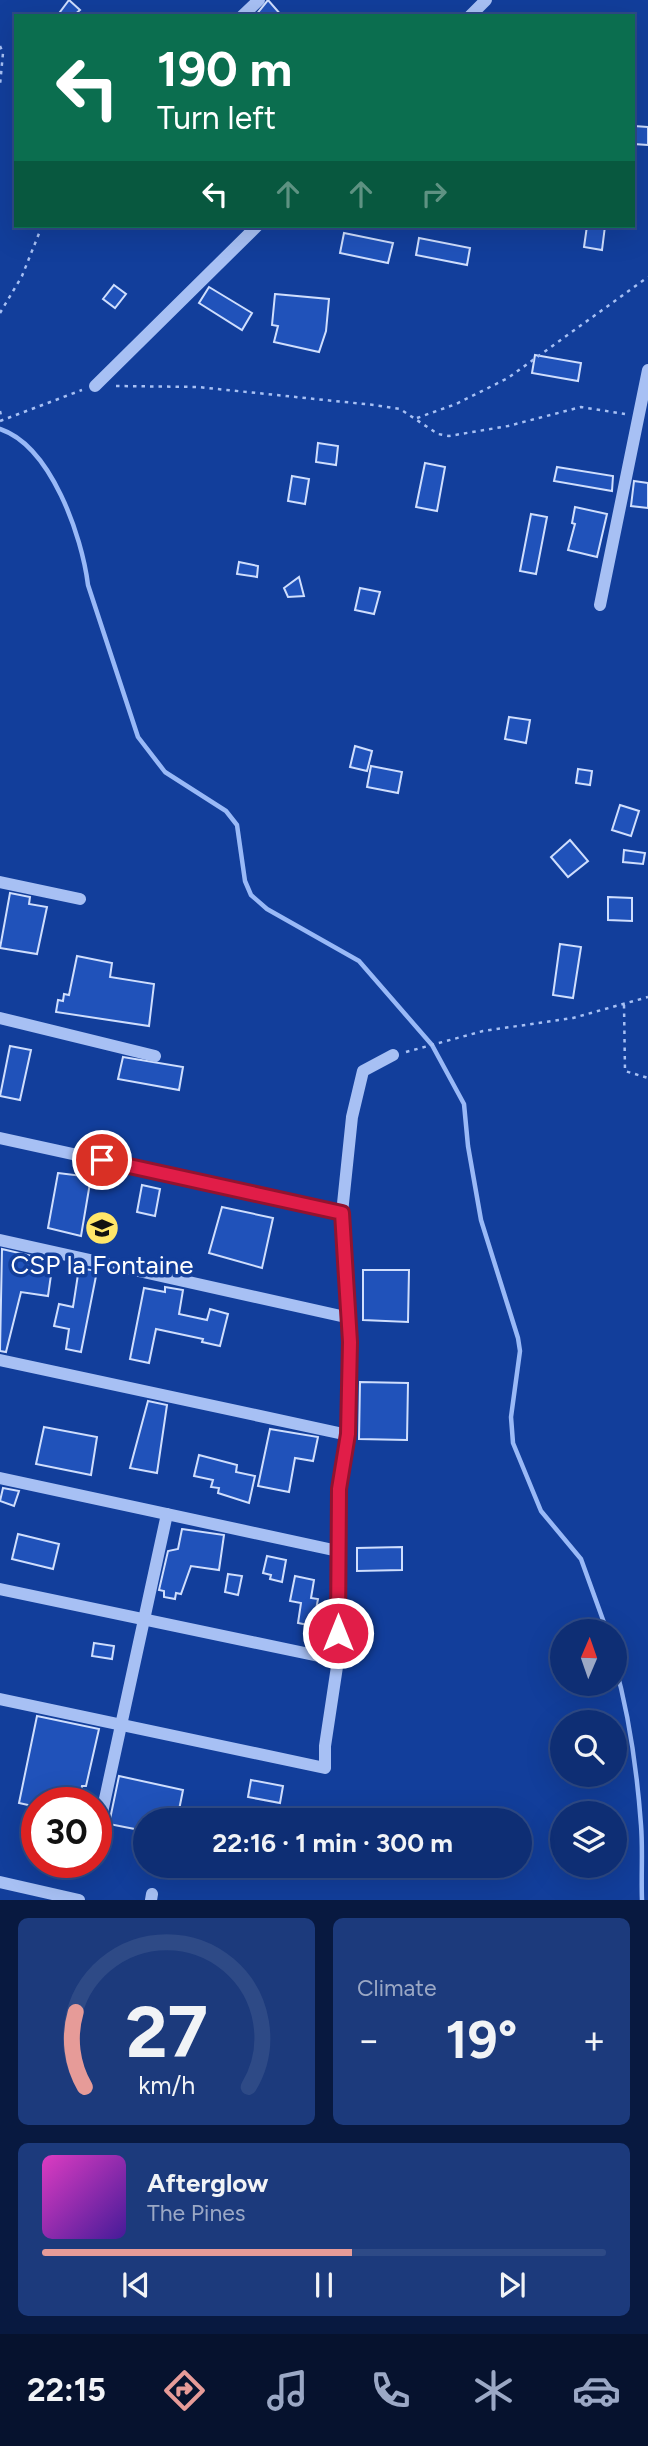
<!DOCTYPE html>
<html lang="en">
<head>
<meta charset="utf-8">
<style>
  body { margin:0; font-family:Figtree,sans-serif; background:#1c3a7c; color:#f1f3f6; height:100vh; display:flex; flex-direction:column; font-size:26px; white-space:nowrap }
  * { box-sizing:border-box; margin:0 }
  p { font-size:23px; color:#9ba8c5 }
  .icon { flex:none; width:38px; height:38px; fill:none; stroke:currentColor; stroke-width:2; stroke-linecap:round; stroke-linejoin:round }
  .map { position:relative; height:1900px; overflow:hidden }
  .panel { display:flex; flex-direction:column; gap:18px; padding:18px; background:#081940; flex:1 }
  .panel>* { flex:none }
  .banner { position:absolute; left:14px; top:14px; width:621px; height:214px; border-radius:0px; box-shadow:0 7px 28px #0002,0 0 0 2px #2e4a86; background:#0b6e4f; color:#fff; overflow:hidden }
  .needle { width:46px; rotate:2deg }
  .fabs { position:absolute; left:550px; top:1619px; display:grid; gap:14px }
  .fabs a { display:grid; place-items:center; width:77px; height:77px; border-radius:50%; background:#0e2e74; box-shadow:0 7px 28px #0002,0 0 0 2px #2e4a86; font-size:35px }
  .speed { position:absolute; left:21px; top:1787px; display:flex; gap:14px; font-size:35px; font-weight:700; text-align:center }
  .speed>* { display:grid; place-content:center; width:91px; height:91px; border-radius:50%; background:#0e2e74; box-shadow:0 7px 28px #0002,0 0 0 2px #2e4a86; line-height:1 }
  .speed .limit { border:10px solid #d22; background:#fff; color:#111 }
  .pin { position:absolute; display:grid; place-items:center; width:60px; height:60px; color:#fff; margin:-30px; border:4px solid #fff; border-radius:50%; box-shadow:0 2px 7px #0007 }
  .me { position:absolute; width:77px; margin:-38px; rotate:0deg; stroke-linejoin:round; filter:drop-shadow(0 0 5px #0008) }
  .turn { display:flex; align-items:center; gap:24px; height:147px; padding:0 28px; font-size:32px }
  .turn .icon { width:91px; height:91px; stroke-width:2.5 }
  .turn b { display:block; font-size:49px; line-height:60px }
  .lanes { display:flex; align-items:center; height:66px; padding:0 28px; background:#0003; justify-content:center; gap:35px; direction:ltr }
  .lanes .off { opacity:.35 }
  .big { font-size:52px; font-weight:700; line-height:1.1 }
  .panel .card { flex:1; display:flex; flex-direction:column; justify-content:center; gap:10px; min-width:0; padding:0 24px; border-radius:10px; background:#1c3a7c }
  .panel .dial { align-items:center; gap:0 }
  .dial svg { height:182px; overflow:visible; fill:none; stroke:#2e4a86; stroke-width:7; stroke-linecap:round; text-anchor:middle }
  .dial text { fill:#f1f3f6; stroke:none }
  .song { display:flex; align-items:center; gap:21px }
  .cover { width:84px; height:84px; border-radius:10px; background:linear-gradient(135deg,hsl(310 70% 55%),hsl(260 70% 35%)) }
  .played { height:7px; border-radius:4px; background:linear-gradient(90deg,#e69b98 55%,#2e4a86 55%) }
  .keys { display:flex; justify-content:space-around; direction:ltr }
  .heat { display:flex; justify-content:space-between; align-items:center; font-size:38px; direction:ltr }
  .panel .tiles { flex:1; display:grid; gap:18px; grid-template-columns:1fr 1fr }
  .card:last-child { grid-column:span 2 }
  .trip { position:absolute; left:133px; top:1808px; width:399px; height:70px; border-radius:35px; background:#0e2e74; box-shadow:0 7px 28px #0002,0 0 0 2px #2e4a86; font-weight:700; line-height:70px; text-align:center }
  .tabs { display:flex; height:112px; justify-content:space-around; align-items:center; background:#06122e; color:#9ba8c5 }
  .tabs .icon { width:49px; height:49px }
  .tabs .on { color:#e69b98 }
  .tabs b { font-size:32px; color:#f1f3f6 }
  .map>svg:first-child { display:block }
</style>
</head>
<body>
<div class="map">
<svg width="648" height="1900" viewBox="0 0 648 1900">
  <rect width="100%" height="100%" fill="#123e9b"/>
  <g fill="none" stroke-linecap="round" stroke-linejoin="round">
    <g stroke="#99b9f7" stroke-width="4.5">
      <path d="M 0,429 C 51,446 82,536 88,585 L 138,737 L 165,772 L 226,811 L 237,825 L 245,881 L 251,895 L 267,909 L 359,961 L 432,1045 L 464,1104 L 468,1146 L 481,1220 L 518,1338 L 520,1351 L 511,1417 L 513,1443 L 541,1511 L 581,1559 L 607,1631"/>
      <path d="M 614,1661 C 629,1714 637,1770 641,1825 C 643,1850 641,1875 642,1900"/>
    </g>
  </g>
  <g fill="#2052ba" stroke="#cfdefd" stroke-width="2">
    <path d="M 69,0 L 80,10 L 73,16 L 57,16 Z"/>
    <path d="M 268,0 L 282,16 L 255,16 Z"/>
    <path d="M 634,126 L 648,127 L 648,145 L 634,144 Z"/>
    <path d="M 587,226 L 605,226 L 602,250 L 584,247 Z"/>
    <path d="M 344,233 L 393,243 L 388,263 L 340,253 Z"/>
    <path d="M 419,238 L 470,248 L 467,265 L 416,255 Z"/>
    <path d="M 114,285 L 126,294 L 115,308 L 103,299 Z"/>
    <path d="M 209,287 L 252,313 L 242,330 L 199,303 Z"/>
    <path d="M 275,294 L 329,299 L 326,331 L 319,352 L 274,342 L 278,326 L 272,325 Z"/>
    <path d="M 535,355 L 581,363 L 578,381 L 532,373 Z"/>
    <path d="M 318,443 L 338,446 L 336,465 L 316,462 Z"/>
    <path d="M 425,463 L 445,467 L 437,511 L 416,507 Z"/>
    <path d="M 557,467 L 613,476 L 612,491 L 554,481 Z"/>
    <path d="M 292,476 L 309,479 L 305,504 L 288,501 Z"/>
    <path d="M 634,481 L 648,483 L 648,508 L 631,506 Z"/>
    <path d="M 575,507 L 607,514 L 597,557 L 568,550 L 575,524 L 572,523 Z"/>
    <path d="M 531,514 L 547,517 L 536,574 L 520,571 Z"/>
    <path d="M 239,562 L 258,566 L 257,577 L 237,574 Z"/>
    <path d="M 299,577 L 304,596 L 288,597 L 284,588 Z"/>
    <path d="M 360,588 L 380,592 L 374,614 L 355,610 Z"/>
    <path d="M 509,717 L 530,720 L 526,743 L 505,739 Z"/>
    <path d="M 355,746 L 372,751 L 367,771 L 350,767 Z"/>
    <path d="M 371,766 L 402,772 L 398,793 L 367,787 Z"/>
    <path d="M 578,769 L 592,771 L 590,785 L 576,783 Z"/>
    <path d="M 620,805 L 639,811 L 631,836 L 612,830 Z"/>
    <path d="M 570,840 L 588,861 L 568,877 L 551,857 Z"/>
    <path d="M 624,850 L 645,853 L 643,864 L 623,862 Z"/>
    <path d="M 10,893 L 30,897 L 29,904 L 47,907 L 37,954 L 0,948 Z"/>
    <path d="M 608,897 L 632,898 L 632,921 L 608,920 Z"/>
    <path d="M 560,944 L 581,947 L 573,998 L 553,995 Z"/>
    <path d="M 77,956 L 112,963 L 110,977 L 154,984 L 149,1026 L 56,1012 L 58,1000 L 63,1001 L 64,994 L 69,995 Z"/>
    <path d="M 10,1046 L 31,1050 L 20,1100 L 0,1096 Z"/>
    <path d="M 123,1057 L 183,1067 L 179,1090 L 118,1079 Z"/>
    <path d="M 58,1173 L 91,1177 L 81,1236 L 48,1228 Z"/>
    <path d="M 142,1185 L 160,1189 L 155,1216 L 137,1212 Z"/>
    <path d="M 222,1207 L 273,1218 L 262,1268 L 209,1253 Z"/>
    <path d="M 2,1249 L 53,1261 L 48,1296 L 21,1292 L 6,1352 L 0,1351 Z"/>
    <path d="M 79,1268 L 97,1271 L 81,1352 L 66,1349 L 69,1329 L 54,1326 L 59,1304 L 73,1307 Z"/>
    <path d="M 363,1270 L 409,1270 L 408,1322 L 363,1320 Z"/>
    <path d="M 165,1287 L 183,1290 L 179,1314 L 207,1320 L 210,1309 L 228,1314 L 220,1346 L 202,1342 L 203,1339 L 156,1329 L 149,1363 L 130,1359 L 144,1288 L 165,1292 Z"/>
    <path d="M 360,1382 L 408,1383 L 407,1440 L 359,1439 Z"/>
    <path d="M 148,1401 L 167,1405 L 157,1473 L 130,1468 Z"/>
    <path d="M 44,1427 L 97,1437 L 91,1475 L 36,1464 Z"/>
    <path d="M 270,1429 L 318,1437 L 313,1461 L 295,1458 L 289,1492 L 258,1486 Z"/>
    <path d="M 199,1455 L 237,1465 L 236,1472 L 255,1476 L 249,1503 L 218,1493 L 219,1488 L 211,1487 L 213,1480 L 194,1476 Z"/>
    <path d="M 3,1488 L 19,1491 L 14,1506 L 0,1501 Z"/>
    <path d="M 182,1529 L 224,1535 L 219,1570 L 191,1566 L 181,1594 L 176,1593 L 175,1599 L 164,1597 L 164,1591 L 159,1590 L 168,1551 L 178,1549 Z"/>
    <path d="M 18,1534 L 59,1544 L 53,1569 L 12,1559 Z"/>
    <path d="M 402,1547 L 402,1570 L 357,1571 L 357,1548 Z"/>
    <path d="M 267,1556 L 286,1560 L 282,1582 L 270,1579 L 271,1575 L 263,1573 Z"/>
    <path d="M 228,1574 L 242,1576 L 238,1595 L 225,1592 Z"/>
    <path d="M 295,1576 L 314,1580 L 311,1598 L 318,1599 L 313,1626 L 298,1623 L 301,1603 L 290,1601 Z"/>
    <path d="M 94,1643 L 114,1646 L 112,1659 L 92,1656 Z"/>
    <path d="M 37,1716 L 99,1729 L 86,1786 L 82,1786 L 79,1802 L 37,1802 L 37,1807 L 19,1803 Z"/>
    <path d="M 119,1776 L 183,1790 L 179,1810 L 174,1809 L 172,1820 L 145,1820 L 145,1831 L 109,1824 Z"/>
    <path d="M 251,1780 L 283,1786 L 280,1803 L 248,1797 Z"/>
  </g>
  <g fill="none" stroke-linecap="round" stroke-linejoin="round">
    <g stroke="#a7c0f4" stroke-width="2.5" stroke-dasharray="3.5 5" stroke-linecap="butt">
      <path d="M 0,46 L 3,53 L 0,85"/>
      <path d="M 0,313 L 22,276 L 42,226"/>
      <path d="M 116,386 L 198,387 L 374,405 L 400,409 L 438,434 L 449,436 L 508,426 L 581,407 L 625,414"/>
      <path d="M 0,411 L 2,420"/>
      <path d="M 417,418 L 456,404 L 508,378 L 648,277"/>
      <path d="M 0,421 L 82,390"/>
      <path d="M 624,1005 L 625,1071 L 648,1078"/>
      <path d="M 406,1052 L 483,1031 L 573,1018 L 648,997"/>
    </g>
    <g stroke="#a7c0f4" stroke-width="12">
      <path d="M 242,16 L 259,0"/>
      <path d="M 470,16 L 486,0"/>
      <path d="M 95,386 L 257,226"/>
      <path d="M 600,605 L 648,370"/>
      <path d="M 0,882 L 80,899"/>
      <path d="M 0,1018 L 155,1056"/>
      <path d="M 0,1138 L 342,1213"/>
      <path d="M 0,1240 L 350,1318"/>
      <path d="M 0,1360 L 348,1435"/>
      <path d="M 0,1478 L 338,1551"/>
      <path d="M 0,1589 L 338,1660"/>
      <path d="M 0,1699 L 325,1768 L 325,1746 L 338,1660 L 339,1489 L 348,1435 L 350,1318 L 342,1213 L 352,1117 L 363,1071 L 393,1055"/>
      <path d="M 98,1831 L 167,1514"/>
      <path d="M 0,1882 L 79,1900"/>
      <path d="M 151,1900 L 152,1894"/>
    </g>
  </g>
  <g fill="none" stroke-linecap="round" stroke-linejoin="round">
    <g stroke="#92132f" stroke-width="18">
      <path id="route" d="M 102,1160 L 342,1213 L 350,1342 L 348,1434 L 339,1489 L 338,1633"/>
    </g>
    <use href="#route" stroke="#e11d48" stroke-width="12"/>
  </g>
  <defs>
    <g id="school-disc" transform="scale(1.75)"><circle r="9.5" fill="#ffe669" stroke="#123e9b"/><path d="M0-5L7-2L0 1L-7-2ZM-4 1L0 2.5L4 1V4Q0 6-4 4Z" fill="#111"/></g>
  </defs>
  <g fill-rule="evenodd">
    <use href="#school-disc" x="102" y="1228"/>
  </g>
  <g text-anchor="middle" stroke-width="7" stroke-linejoin="round" paint-order="stroke">
    <g font-size="26" fill="#fff" stroke="#123e9b">
      <text x="102" y="1274">CSP la Fontaine</text>
    </g>
  </g>
</svg>
<div class="fabs">
<a><svg class="needle" viewBox="-14 -14 28 28"><path d="M0-13l5 13h-10z" fill="#e53935"/><path d="M0 13l5-13h-10z" fill="#9ba8c5"/></svg></a>
<a><svg class="icon" aria-label="search" viewBox="0 0 24 24"><circle cx="10" cy="10" r="6"/><path d="M15 15l6 6"/></svg></a>
<a><svg class="icon" aria-label="layers" viewBox="0 0 24 24"><path d="M12 4l9 5-9 5-9-5zM3 14l9 5 9-5"/></svg></a>
</div>
<div class="speed"><div class="limit">30</div></div>
<div class="pin" style="left:102px;top:1160px;background:#d93025"><svg class="icon" aria-label="arrive" viewBox="0 0 24 24"><path d="M6 21V4h12l-3 4 3 4H6"/></svg></div>
<svg class="me" style="left:338px;top:1633px" viewBox="-20 -20 40 40"><circle r="17" fill="#e11d48" stroke="#fff" stroke-width="3"/><path d="M0-11L8 9 0 5-8 9z" fill="#fff"/></svg>
<div class="trip">22:16 · 1 min · 300 m</div>
<div class="banner">
<div class="turn"><svg class="icon" aria-label="left" viewBox="0 0 24 24"><path d="M17 20v-9H6M10 6l-5 5 5 5"/></svg><div><b>190 m</b>Turn left</div></div>
<div class="lanes"><svg class="icon" aria-label="left" viewBox="0 0 24 24"><path d="M17 20v-9H6M10 6l-5 5 5 5"/></svg><svg class="icon off" aria-label="ahead" viewBox="0 0 24 24"><path d="M12 20V5M6 11l6-6 6 6"/></svg><svg class="icon off" aria-label="ahead" viewBox="0 0 24 24"><path d="M12 20V5M6 11l6-6 6 6"/></svg><svg class="icon off" aria-label="right" viewBox="0 0 24 24"><path d="M7 20v-9h11M14 6l5 5-5 5"/></svg></div>
</div>
</div>
<section class="panel">
<div class="tiles">
<div class="card dial"><svg viewBox="0 0 100 80">
<path d="M14 69A42 42 0 1 1 86 69"/>
<path d="M14 69A42 42 0 0 1 10 36" stroke="#e69b98"/>
<text x="50" y="56" font-size="32" font-weight="700">27</text>
<text x="50" y="72" font-size="11">km/h</text>
</svg></div>
<div class="card"><p>Climate</p>
<div class="heat"><a>−</a><b class="big">19°</b><a>+</a></div>
</div>
<div class="card">
<div class="song"><i class="cover"></i><div><b>Afterglow</b><p>The Pines</p></div></div>
<div class="played"></div>
<div class="keys"><svg class="icon" aria-label="previous" viewBox="0 0 24 24"><path d="M18 5L8 12l10 7zM5 5v14"/></svg><svg class="icon" aria-label="pause" viewBox="0 0 24 24"><path d="M8 5v14M16 5v14"/></svg><svg class="icon" aria-label="next" viewBox="0 0 24 24"><path d="M6 5l10 7-10 7zM19 5v14"/></svg></div>
</div>
</div>
</section>
<nav class="tabs">
<b>22:15</b>
<svg class="icon on" aria-label="directions" viewBox="0 0 24 24"><path d="M12 3l9 9-9 9-9-9zM9 14v-3h6M13 9l2 2-2 2"/></svg>
<svg class="icon" aria-label="music" viewBox="0 0 24 24"><path d="M9 18V5l10-2v13"/><circle cx="6" cy="18" r="3"/><circle cx="16" cy="16" r="3"/></svg>
<svg class="icon" aria-label="phone" viewBox="0 0 24 24"><path d="M5 4h4l2 5-3 2q2 4 5 5l2-3 5 2v4C11 20 4 13 5 4z"/></svg>
<svg class="icon" aria-label="climate" viewBox="0 0 24 24"><path d="M12 3v18M4 7l16 10M4 17L20 7"/></svg>
<svg class="icon" aria-label="car" viewBox="0 0 24 24"><path d="M5 17H2v-5l4-1 3-4h7l3 4 3 1v5h-3M9 17h6M6 11h13"/><circle cx="7" cy="17" r="2"/><circle cx="17" cy="17" r="2"/></svg>
</nav>
</body>
</html>
